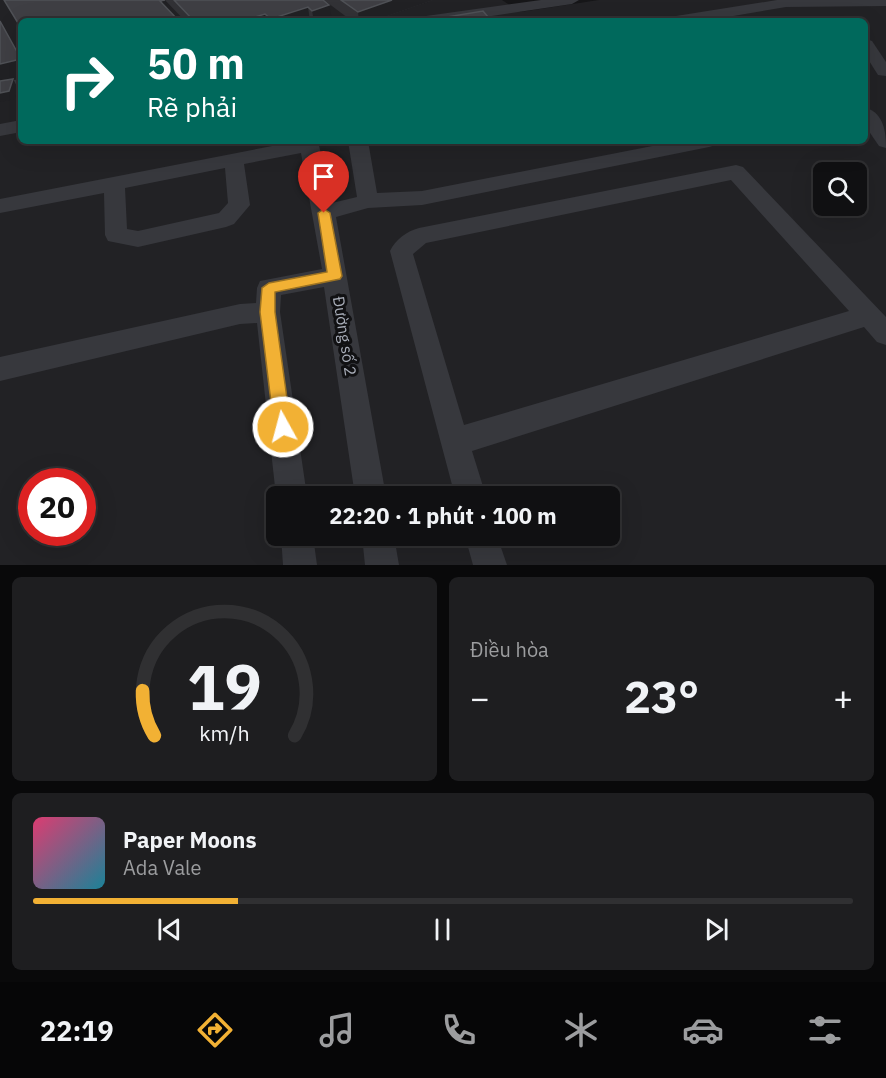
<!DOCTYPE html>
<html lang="vi">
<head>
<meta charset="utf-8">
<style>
  body { margin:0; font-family:"IBM Plex Sans",sans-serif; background:#1e1e20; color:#f1f3f6; height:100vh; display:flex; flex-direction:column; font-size:22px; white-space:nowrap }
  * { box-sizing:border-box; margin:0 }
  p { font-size:20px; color:#9c9d9f }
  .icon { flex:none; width:33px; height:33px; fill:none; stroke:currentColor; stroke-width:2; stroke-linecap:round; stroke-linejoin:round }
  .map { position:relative; height:565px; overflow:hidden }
  .sheet { display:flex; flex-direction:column; gap:12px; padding:12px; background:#09090a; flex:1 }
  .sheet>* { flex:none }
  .banner { position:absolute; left:18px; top:18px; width:850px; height:126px; border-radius:9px; box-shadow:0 6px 24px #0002,0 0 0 2px #303032; background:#00695c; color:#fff; overflow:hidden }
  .fabs { position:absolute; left:813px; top:162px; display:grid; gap:12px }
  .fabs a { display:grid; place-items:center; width:54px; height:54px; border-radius:9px; background:#101012; box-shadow:0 6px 24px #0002,0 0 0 2px #303032; font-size:30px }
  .speed { position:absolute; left:18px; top:468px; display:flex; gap:12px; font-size:30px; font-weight:700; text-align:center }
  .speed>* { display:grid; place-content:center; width:78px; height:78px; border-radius:50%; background:#101012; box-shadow:0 6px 24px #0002,0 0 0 2px #303032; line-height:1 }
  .speed .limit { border:9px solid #d22; background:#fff; color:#111 }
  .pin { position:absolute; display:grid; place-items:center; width:51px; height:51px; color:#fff; margin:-62px -26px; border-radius:50% 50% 50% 0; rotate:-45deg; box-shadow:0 0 6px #0007 }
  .pin .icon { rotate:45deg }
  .me { position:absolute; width:66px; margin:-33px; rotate:353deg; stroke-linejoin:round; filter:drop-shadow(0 0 4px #0008) }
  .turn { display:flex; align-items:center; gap:21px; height:126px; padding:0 30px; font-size:27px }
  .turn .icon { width:78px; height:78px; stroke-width:2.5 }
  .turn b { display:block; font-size:42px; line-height:51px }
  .big { font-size:45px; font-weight:800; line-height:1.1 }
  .sheet .card { flex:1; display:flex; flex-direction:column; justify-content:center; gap:9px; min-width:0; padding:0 21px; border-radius:9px; background:#1e1e20 }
  .sheet .dial { align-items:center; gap:0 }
  .dial svg { height:156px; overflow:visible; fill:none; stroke:#303032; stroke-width:7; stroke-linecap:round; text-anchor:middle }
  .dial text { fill:#f1f3f6; stroke:none }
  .song { display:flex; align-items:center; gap:18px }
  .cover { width:72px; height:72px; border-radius:9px; background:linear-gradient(135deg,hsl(340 70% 55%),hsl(190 70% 35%)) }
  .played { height:6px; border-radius:3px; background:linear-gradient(90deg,#f2b134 25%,#303032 25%) }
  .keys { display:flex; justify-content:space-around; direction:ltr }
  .heat { display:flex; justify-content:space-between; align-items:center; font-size:33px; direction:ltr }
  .sheet .tiles { flex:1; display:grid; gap:12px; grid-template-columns:1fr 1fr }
  .card:last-child { grid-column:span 2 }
  .trip { position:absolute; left:266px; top:486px; width:354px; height:60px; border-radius:9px; background:#101012; box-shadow:0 6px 24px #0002,0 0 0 2px #303032; font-weight:800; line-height:60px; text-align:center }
  .tabs { display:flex; height:96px; justify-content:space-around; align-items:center; background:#060607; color:#9c9d9f }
  .tabs .icon { width:42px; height:42px }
  .tabs .active { color:#f2b134 }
  .tabs b { font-size:27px; color:#f1f3f6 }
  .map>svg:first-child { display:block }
</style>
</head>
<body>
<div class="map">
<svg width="886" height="565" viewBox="0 0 886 565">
  <rect width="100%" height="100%" fill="#161618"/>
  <path fill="#222225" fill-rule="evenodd" d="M 0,0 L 502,0 L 520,12 L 599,0 L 886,0 L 886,565 L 0,565 ZM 21,21 L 866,21 L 866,141 L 21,141 ZM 824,172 L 856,172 L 856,206 L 824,206 ZM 32,482 L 82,482 L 82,532 L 32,532 ZM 276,496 L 609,496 L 609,536 L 276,536 Z"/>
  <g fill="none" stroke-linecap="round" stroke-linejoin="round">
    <g fill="#37383d" fill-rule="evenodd">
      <path d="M 541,0 L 579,0 L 572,4 L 458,21 L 418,21 L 426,16 Z"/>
      <path d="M 777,0 L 886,0 L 886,6 L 786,7 L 704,21 L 668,21 L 676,16 Z"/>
      <path d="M 866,39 L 872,41 L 886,62 L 886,76 L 878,75 L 866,56 Z"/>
      <path d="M 21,79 L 21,89 L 0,92 L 0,82 Z"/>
      <path d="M 866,108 C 884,113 886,133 886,148 L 879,146 L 866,127 Z"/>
      <path d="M 21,120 L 21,132 L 0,136 L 0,124 Z"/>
      <path d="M 298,141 L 318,141 L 332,203 L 357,197 L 348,141 L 368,141 L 377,193 L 422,191 L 678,141 L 719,141 L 716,145 L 709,147 L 422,205 L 368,208 L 336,217 L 386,496 L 355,496 L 324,287 L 281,295 L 280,312 L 307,496 L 276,496 L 257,323 L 240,324 L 0,381 L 0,357 L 240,304 L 256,303 L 257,288 L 260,281 L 322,269 L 301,153 L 244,164 L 250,205 L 234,224 L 226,227 L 138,247 L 108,241 L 105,235 L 104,193 L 0,213 L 0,199 ZM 225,168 L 228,203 L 219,213 L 138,231 L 127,229 L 125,188 Z"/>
      <path d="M 736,165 L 743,167 L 886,317 L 886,345 L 877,342 L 864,327 L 472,451 L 486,496 L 455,496 L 390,251 C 395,240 407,231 419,228 ZM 731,180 L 849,311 L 464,425 L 413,254 L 426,243 Z"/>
      <path d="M 281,536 L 313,536 L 317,565 L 283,565 Z"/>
      <path d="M 362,536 L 394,536 L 399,565 L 365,565 Z"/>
      <path d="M 465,536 L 497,536 L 507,565 L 473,565 Z"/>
    </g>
  </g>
  <g fill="#323236">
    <path d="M 4,0 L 323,0 L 332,19 L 326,21 L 185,21 L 165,0 Z"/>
    <path d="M 324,0 L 433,0 L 373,21 L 352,21 Z"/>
  </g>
  <g fill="#212124">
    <path d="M 165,0 L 170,14 L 160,1 Z"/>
    <path d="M 392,0 L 433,0 L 373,21 L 359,21 L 358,12 Z"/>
    <path d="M 329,5 L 332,19 L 326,21 L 314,21 L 312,11 Z"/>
    <path d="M 308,7 L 310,21 L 271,21 L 271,19 Z"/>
    <path d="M 265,14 L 267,21 L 242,21 Z"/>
    <path d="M 488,17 L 488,21 L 463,21 Z"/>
    <path d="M 21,59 L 21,76 L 0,80 L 0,64 Z"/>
    <path d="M 13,79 L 18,88 L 15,99 L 0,102 L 0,93 Z"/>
  </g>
  <g fill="#3f3f44" stroke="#4f5156" stroke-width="1.5">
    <path d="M 4,0 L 165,0 L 160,1 L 179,21 L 21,21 L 21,28 Z"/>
    <path d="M 174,0 L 323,0 L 329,5 L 312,11 L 308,7 L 271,19 L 265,14 L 242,21 L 194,21 Z"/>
    <path d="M 341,0 L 392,0 L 358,12 Z"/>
    <path d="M 483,11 L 488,17 L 463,21 L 430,21 L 429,20 Z"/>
    <path d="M 0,21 L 21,59 L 0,64 Z"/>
    <path d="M 13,79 L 9,91 L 0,93 L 0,81 Z"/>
  </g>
  <path fill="#f2b134" stroke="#9d7322" stroke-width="1.5" d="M 324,209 L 330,213 L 342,276 L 340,279 L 275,292 L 275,312 L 291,427 L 288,433 L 283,435 L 277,433 L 274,427 L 260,312 L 262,288 L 269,283 L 327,272 L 318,213 Z"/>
  <g text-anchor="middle" stroke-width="6" stroke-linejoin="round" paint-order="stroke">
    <g font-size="16" fill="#a8adb8" stroke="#111113">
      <text transform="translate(345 336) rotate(81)" y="6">Đường số 2</text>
    </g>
  </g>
</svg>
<div class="fabs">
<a><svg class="icon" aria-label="search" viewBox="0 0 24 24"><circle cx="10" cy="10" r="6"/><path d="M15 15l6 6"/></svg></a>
</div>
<div class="speed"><div class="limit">20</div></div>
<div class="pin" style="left:324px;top:213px;background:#d93025"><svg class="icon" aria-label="arrive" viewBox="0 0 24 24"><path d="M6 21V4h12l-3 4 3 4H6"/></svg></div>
<svg class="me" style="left:283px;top:427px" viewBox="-20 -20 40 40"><circle r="17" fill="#f2b134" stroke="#fff" stroke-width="3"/><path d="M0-11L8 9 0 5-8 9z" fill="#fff"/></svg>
<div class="trip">22:20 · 1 phút · 100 m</div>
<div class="banner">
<div class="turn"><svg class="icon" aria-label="right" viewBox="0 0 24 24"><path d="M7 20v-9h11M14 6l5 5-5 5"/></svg><div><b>50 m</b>Rẽ phải</div></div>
</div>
</div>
<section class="sheet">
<div class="tiles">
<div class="card dial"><svg viewBox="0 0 100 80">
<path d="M14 69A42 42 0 1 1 86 69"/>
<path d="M14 69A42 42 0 0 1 8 46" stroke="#f2b134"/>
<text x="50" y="56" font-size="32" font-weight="700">19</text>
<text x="50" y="72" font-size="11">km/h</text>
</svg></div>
<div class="card"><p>Điều hòa</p>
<div class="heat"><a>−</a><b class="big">23°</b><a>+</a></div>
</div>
<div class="card">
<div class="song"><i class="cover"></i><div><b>Paper Moons</b><p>Ada Vale</p></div></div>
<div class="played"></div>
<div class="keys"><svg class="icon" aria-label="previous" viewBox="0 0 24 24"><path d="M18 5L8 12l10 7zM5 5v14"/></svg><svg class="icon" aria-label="pause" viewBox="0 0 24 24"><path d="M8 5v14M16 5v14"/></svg><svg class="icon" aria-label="next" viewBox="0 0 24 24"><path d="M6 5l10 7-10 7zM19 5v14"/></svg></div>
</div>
</div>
</section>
<nav class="tabs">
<b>22:19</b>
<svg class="icon active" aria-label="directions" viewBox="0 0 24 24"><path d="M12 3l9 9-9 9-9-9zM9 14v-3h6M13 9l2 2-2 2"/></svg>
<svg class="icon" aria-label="music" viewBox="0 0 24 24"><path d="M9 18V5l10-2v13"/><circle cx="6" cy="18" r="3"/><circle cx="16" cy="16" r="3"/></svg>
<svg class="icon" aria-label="phone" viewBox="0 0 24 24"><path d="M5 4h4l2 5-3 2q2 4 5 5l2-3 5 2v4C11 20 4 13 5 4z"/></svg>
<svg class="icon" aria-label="climate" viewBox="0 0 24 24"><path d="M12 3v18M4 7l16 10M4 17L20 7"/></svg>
<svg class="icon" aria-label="car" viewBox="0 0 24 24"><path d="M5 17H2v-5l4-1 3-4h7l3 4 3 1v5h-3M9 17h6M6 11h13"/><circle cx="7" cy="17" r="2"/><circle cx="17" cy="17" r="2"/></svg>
<svg class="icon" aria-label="filters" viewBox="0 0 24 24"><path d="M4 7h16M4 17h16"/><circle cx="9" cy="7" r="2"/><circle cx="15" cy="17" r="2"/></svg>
</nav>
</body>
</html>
